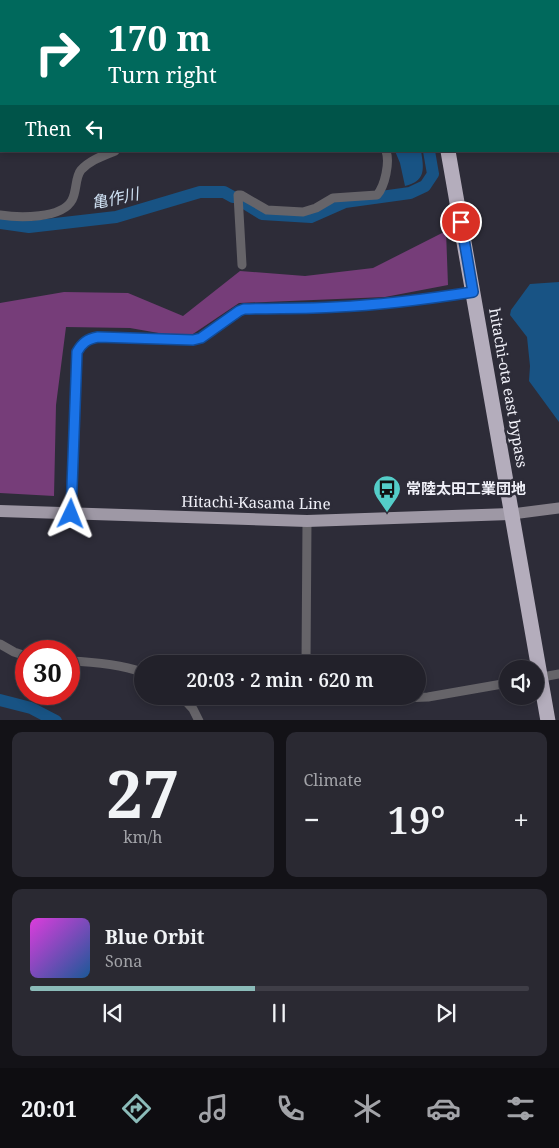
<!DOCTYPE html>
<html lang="en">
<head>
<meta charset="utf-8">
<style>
  body { margin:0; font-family:"Noto Serif","Noto Sans JP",serif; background:#2a2932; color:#f1f3f6; height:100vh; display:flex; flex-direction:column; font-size:19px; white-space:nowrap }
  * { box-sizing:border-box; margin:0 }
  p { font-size:16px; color:#a2a3a8 }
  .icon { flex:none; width:28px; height:28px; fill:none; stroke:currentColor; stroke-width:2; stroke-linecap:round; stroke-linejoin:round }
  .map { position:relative; height:720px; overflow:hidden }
  .side { display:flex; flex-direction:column; gap:12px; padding:12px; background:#131217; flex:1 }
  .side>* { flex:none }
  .banner { position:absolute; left:0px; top:0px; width:560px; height:152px; box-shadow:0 2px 8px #0003,0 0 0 1px #3f3e47; background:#00695c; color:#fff; overflow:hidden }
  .fabs { position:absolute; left:499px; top:660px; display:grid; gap:10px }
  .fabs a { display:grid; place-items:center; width:45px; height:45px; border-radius:50%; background:#22212a; box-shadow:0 2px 8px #0003,0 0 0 1px #3f3e47; font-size:25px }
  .speed { position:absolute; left:15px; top:640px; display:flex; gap:10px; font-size:25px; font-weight:700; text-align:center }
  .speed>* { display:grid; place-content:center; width:65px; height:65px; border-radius:50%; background:#22212a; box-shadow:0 2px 8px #0003,0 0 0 1px #3f3e47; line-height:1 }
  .speed .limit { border:8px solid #d22; background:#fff; color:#111 }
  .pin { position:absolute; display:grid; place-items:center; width:42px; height:42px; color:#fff; margin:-21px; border:2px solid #fff; border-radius:50%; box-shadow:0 1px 5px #0007 }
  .me { position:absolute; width:55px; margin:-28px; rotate:2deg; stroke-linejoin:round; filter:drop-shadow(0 0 4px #0008) }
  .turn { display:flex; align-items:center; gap:18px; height:105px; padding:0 25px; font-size:22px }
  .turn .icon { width:65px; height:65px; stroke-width:2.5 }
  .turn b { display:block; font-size:35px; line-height:42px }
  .then { display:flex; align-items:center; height:48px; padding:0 25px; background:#0003; gap:10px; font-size:19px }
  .big { font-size:38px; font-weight:600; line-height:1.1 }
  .side .widget { flex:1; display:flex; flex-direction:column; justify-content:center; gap:8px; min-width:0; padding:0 18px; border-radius:10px; background:#2a2932 }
  .side .dial { align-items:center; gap:0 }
  .dial b { font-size:65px; line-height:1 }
  .song { display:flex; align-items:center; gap:15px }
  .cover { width:60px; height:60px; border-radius:8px; background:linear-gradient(135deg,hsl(300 70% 55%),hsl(210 70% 35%)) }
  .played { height:5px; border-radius:2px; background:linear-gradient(90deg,#8bbbb9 45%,#3f3e47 45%) }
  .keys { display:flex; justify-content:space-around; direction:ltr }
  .heat { display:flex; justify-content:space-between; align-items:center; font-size:28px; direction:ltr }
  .side .tiles { flex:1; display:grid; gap:12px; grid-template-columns:1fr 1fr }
  .widget:last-child { grid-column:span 2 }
  .trip { position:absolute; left:134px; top:655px; width:292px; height:50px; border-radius:25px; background:#22212a; box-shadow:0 2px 8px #0003,0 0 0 1px #3f3e47; font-weight:600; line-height:50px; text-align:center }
  .dock { display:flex; height:80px; justify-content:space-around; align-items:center; background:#0e0d11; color:#a2a3a8 }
  .dock .icon { width:35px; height:35px }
  .dock .current { color:#8bbbb9 }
  .dock b { font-size:22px; color:#f1f3f6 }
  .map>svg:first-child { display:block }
</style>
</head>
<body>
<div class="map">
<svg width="559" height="721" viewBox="0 0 559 721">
  <rect width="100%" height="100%" fill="#2d2c38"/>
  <path fill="#763d79" d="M 446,231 L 448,285 L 385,297 L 239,303 L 187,338 L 130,328 L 66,327 L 56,405 L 54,496 L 0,493 L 0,303 L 64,292 L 128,293 L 183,316 L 240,271 L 305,276 L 373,268 Z"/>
  <g fill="#185384">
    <path d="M 395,151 L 421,151 C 424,169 426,181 405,186 L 400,163 Z"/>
    <path d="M 559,282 L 559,422 L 529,381 L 530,366 L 527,337 L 510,315 L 511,310 L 530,284 Z"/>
  </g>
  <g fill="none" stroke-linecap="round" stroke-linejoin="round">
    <g stroke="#185384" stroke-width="2">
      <path d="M 545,0 L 546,1"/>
      <path d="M 438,1 L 444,1"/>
      <path d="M 485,1 L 489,0"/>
    </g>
    <g stroke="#185384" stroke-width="12">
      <path d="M 241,201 L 262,214 L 311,217 L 345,202 L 410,193 L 425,186 L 433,174 L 429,151"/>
      <path d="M 0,223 L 29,227 L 116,217 L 200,192 L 224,192 L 233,197"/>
      <path d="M 0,700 L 31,708 L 56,721"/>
    </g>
    <g stroke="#666469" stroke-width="9">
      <path d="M 9,1 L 11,0"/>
      <path d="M 0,5 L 1,4"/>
      <path d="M 0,215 C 19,218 62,219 72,200 C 77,191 75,177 81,170 C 90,160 103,156 115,151"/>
      <path d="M 242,265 L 238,195 L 241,195 L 267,210 L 303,212 L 316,208 L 333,198 L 377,195 C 385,186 390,162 386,151"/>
      <path d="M 71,514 L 77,352 C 82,343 87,339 98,337 L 193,340 L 201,337 L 239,311 L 244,309 C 274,308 303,309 332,308 C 380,306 427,299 473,292"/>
      <path d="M 0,644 L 14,652 L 26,656"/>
      <path d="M 69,661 C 94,662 119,664 142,672"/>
      <path d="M 306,664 L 307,521"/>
      <path d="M 537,678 L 559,674"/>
      <path d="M 181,696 L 193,709 L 199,721"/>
      <path d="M 312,696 L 316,699 L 323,701 L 428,697 L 508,683"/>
    </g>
    <g stroke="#86818b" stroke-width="11">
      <path d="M 202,0 L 205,1"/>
      <path d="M 408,1 L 410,0"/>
      <path d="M 512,514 L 559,508"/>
    </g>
    <path stroke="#9e98a5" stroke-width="12" d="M 0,511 L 307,521 L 512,514"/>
    <g stroke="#b4adbc" stroke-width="15">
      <path d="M 421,0 L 421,1"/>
      <path d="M 448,151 L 548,721"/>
    </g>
  </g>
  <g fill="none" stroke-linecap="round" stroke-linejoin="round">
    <g stroke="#114b97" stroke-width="12">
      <path id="route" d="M 71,514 L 77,352 C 82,343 87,339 98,337 L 193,340 L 201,338 L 239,311 L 244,309 C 275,308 306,309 336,307 C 382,305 428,299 473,292 L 461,222"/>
    </g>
    <use href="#route" stroke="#1a73e8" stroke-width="9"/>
  </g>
  <defs>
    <g id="bus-pin" transform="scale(1.4375)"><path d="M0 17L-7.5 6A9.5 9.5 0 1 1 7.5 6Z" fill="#54cdc8" stroke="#2d2c38"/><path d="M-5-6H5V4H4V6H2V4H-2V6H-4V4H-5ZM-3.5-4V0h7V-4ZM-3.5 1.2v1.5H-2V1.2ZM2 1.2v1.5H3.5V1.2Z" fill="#111"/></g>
  </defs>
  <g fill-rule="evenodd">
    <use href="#bus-pin" x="387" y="489"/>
  </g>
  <g text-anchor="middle" stroke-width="5" stroke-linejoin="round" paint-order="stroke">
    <g font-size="15" fill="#f1f1f9" stroke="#2d2c38">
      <text transform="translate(508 388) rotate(80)" y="5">hitachi-ota east bypass</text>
      <text transform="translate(256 503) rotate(1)" y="5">Hitachi-Kasama Line</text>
    </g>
    <g font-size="15" font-weight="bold" fill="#f1f1f9" stroke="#2d2c38" text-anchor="start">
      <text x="406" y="494">常陸太田工業団地</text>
    </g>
    <g font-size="16" font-style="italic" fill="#cee0f2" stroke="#2d2c38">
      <text transform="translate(115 198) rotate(-12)" y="6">亀作川</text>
    </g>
  </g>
</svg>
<div class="fabs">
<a><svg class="icon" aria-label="sound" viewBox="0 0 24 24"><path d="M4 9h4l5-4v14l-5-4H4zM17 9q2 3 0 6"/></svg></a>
</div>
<div class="speed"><div class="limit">30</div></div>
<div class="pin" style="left:461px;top:222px;background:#d93025"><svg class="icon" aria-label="arrive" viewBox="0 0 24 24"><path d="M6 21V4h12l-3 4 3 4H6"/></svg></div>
<svg class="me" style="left:71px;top:514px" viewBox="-20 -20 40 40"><path d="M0-17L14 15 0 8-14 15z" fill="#1a73e8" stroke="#fff" stroke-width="4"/></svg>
<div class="trip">20:03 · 2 min · 620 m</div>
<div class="banner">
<div class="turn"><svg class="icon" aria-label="right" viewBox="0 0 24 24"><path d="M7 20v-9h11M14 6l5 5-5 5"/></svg><div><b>170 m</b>Turn right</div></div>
<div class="then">Then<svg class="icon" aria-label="left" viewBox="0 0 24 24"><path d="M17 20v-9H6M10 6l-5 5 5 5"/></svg></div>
</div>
</div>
<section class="side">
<div class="tiles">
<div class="widget dial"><b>27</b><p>km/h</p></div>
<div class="widget"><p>Climate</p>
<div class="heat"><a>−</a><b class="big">19°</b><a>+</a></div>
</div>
<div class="widget">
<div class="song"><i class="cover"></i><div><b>Blue Orbit</b><p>Sona</p></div></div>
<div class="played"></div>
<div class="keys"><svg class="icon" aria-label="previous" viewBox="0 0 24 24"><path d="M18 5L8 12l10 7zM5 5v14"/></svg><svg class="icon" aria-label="pause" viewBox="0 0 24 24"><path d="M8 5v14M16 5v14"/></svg><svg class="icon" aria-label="next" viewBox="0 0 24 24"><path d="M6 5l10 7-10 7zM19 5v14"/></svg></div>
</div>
</div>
</section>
<nav class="dock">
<b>20:01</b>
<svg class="icon current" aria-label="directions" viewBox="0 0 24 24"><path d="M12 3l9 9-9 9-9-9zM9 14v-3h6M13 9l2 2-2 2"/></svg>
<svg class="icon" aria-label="music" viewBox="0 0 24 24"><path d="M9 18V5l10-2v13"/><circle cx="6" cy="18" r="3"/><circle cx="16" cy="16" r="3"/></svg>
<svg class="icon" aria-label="phone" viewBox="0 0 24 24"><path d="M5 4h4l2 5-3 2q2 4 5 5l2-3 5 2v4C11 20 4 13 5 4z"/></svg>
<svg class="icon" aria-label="climate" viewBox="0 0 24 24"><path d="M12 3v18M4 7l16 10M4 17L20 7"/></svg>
<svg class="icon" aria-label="car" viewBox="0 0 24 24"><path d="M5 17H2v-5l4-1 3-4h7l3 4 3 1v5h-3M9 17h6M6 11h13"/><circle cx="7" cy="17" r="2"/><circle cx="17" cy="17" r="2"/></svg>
<svg class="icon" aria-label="filters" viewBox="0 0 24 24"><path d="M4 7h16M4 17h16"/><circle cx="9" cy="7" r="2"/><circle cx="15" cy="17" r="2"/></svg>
</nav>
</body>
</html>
